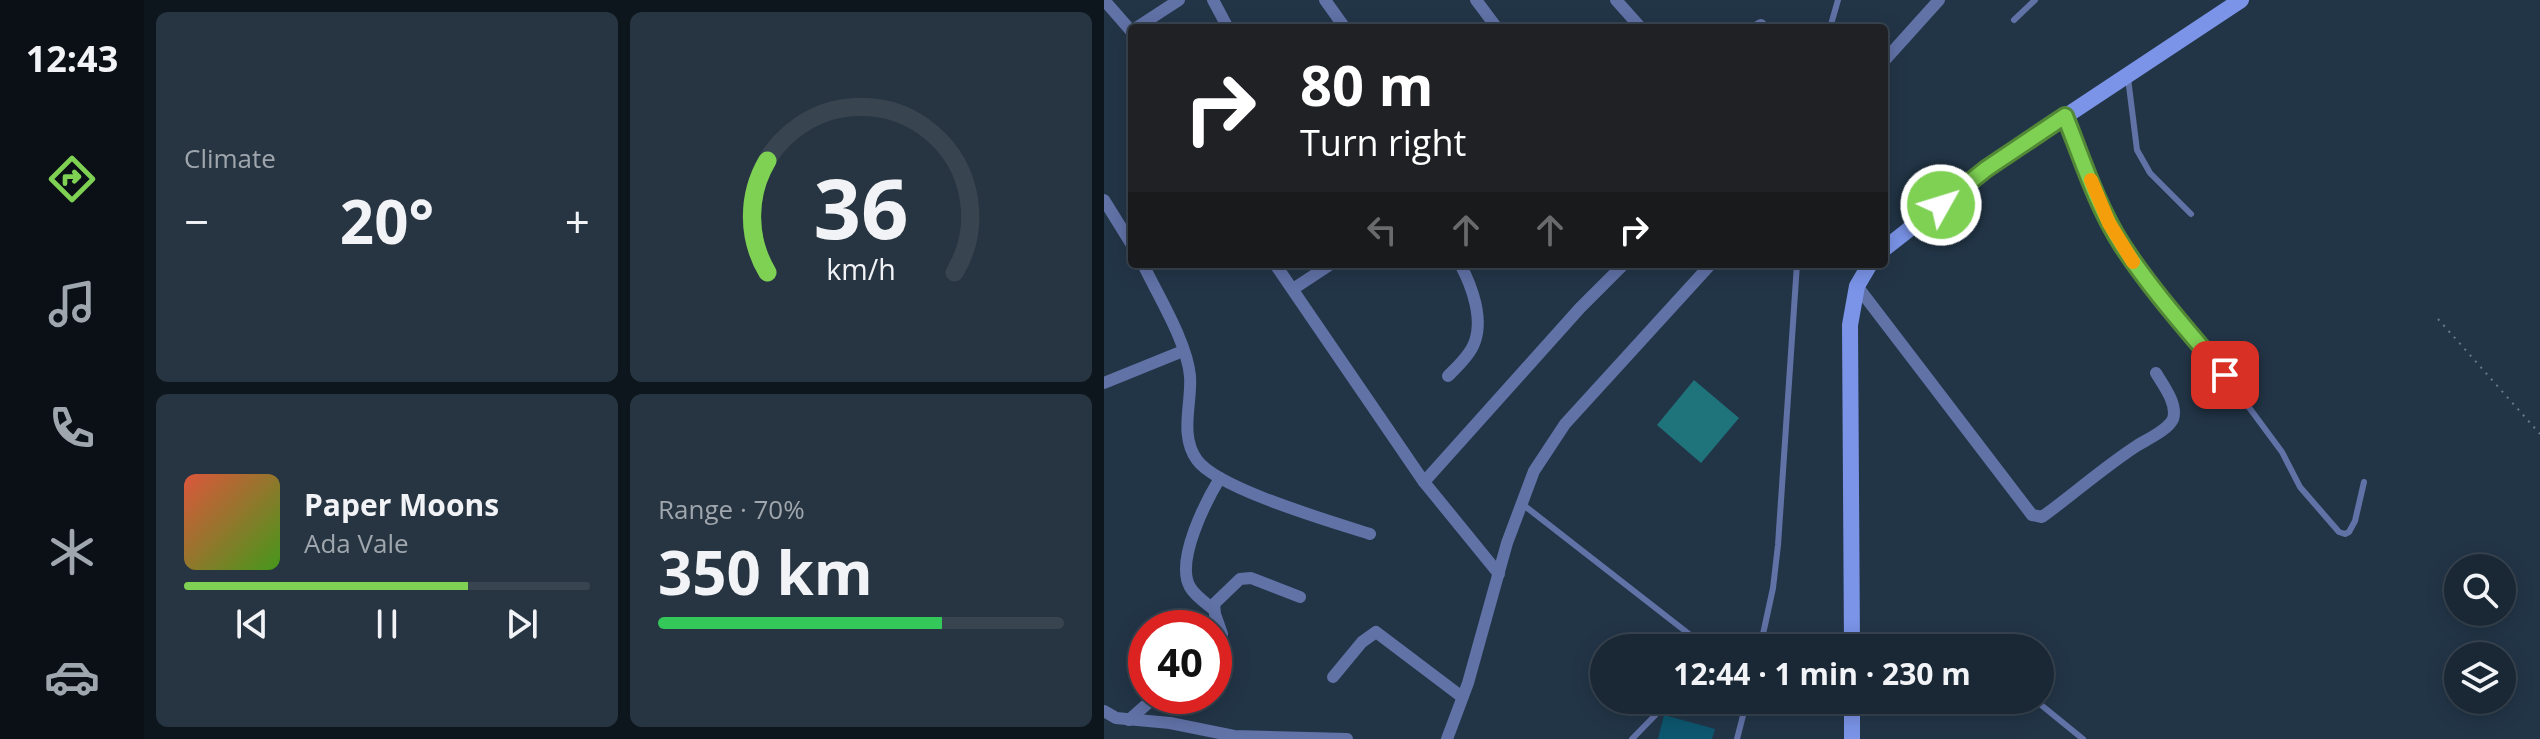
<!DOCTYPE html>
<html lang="en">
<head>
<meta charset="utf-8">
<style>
  body { margin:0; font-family:"Open Sans",sans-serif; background:#273441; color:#f1f3f6; height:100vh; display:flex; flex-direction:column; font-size:30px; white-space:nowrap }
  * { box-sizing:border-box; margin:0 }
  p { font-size:26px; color:#9fa6ad }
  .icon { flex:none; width:44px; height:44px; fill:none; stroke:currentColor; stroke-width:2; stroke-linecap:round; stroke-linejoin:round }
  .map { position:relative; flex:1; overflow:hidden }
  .drawer { display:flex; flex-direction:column; gap:12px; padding:12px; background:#0e161d; width:960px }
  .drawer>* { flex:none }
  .top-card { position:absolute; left:24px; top:24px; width:760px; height:244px; border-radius:8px; box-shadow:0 4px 20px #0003,0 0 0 2px #384450; background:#202124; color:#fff; overflow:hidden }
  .tools { position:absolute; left:1340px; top:554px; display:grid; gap:16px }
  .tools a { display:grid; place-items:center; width:72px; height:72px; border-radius:50%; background:#1a2835; box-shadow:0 4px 20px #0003,0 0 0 2px #384450; font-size:40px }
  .speed { position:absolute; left:24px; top:610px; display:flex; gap:16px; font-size:40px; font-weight:700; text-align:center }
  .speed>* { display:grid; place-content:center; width:104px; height:104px; border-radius:50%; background:#1a2835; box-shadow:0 4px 20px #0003,0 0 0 2px #384450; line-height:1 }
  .speed .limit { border:12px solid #d22; background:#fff; color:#111 }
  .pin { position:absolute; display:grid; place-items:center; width:68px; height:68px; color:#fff; margin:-34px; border-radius:16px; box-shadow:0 4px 12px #0006 }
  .me { position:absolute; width:88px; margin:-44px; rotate:51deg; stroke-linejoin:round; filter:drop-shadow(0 0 6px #0008) }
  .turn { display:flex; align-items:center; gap:28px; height:168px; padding:0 40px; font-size:36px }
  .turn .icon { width:104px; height:104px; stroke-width:2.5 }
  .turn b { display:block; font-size:56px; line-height:68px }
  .lanes { display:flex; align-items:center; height:76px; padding:0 40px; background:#0003; justify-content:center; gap:40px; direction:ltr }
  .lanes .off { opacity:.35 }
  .big { font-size:60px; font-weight:700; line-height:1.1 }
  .drawer .card { flex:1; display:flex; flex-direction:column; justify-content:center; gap:12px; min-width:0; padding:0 28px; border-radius:12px; background:#273441 }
  .drawer .dial { align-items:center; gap:0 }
  .dial svg { height:208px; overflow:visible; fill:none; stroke:#384450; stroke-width:7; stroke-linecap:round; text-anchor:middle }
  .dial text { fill:#f1f3f6; stroke:none }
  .song { display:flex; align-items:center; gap:24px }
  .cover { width:96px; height:96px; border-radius:12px; background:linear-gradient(135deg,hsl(10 70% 55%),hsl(100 70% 35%)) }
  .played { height:8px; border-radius:4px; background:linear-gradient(90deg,#7ed153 70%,#384450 70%) }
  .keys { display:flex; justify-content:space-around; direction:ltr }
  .heat { display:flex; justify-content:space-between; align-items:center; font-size:44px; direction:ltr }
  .charge { height:12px; border-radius:6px; background:linear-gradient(90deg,#34c759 70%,#384450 0) }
  .drawer .tiles { flex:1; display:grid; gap:12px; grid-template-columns:repeat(2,1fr) }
  .trip { position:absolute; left:486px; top:634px; width:464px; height:80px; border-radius:40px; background:#1a2835; box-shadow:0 4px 20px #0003,0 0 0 2px #384450; font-weight:700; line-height:80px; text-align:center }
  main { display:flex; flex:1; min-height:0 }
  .menu { display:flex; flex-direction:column; width:144px; justify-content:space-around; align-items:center; background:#0a1015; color:#9fa6ad }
  .menu .icon { width:56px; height:56px }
  .menu .selected { color:#7ed153 }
  .menu b { font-size:36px; color:#f1f3f6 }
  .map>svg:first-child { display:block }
</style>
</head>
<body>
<main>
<nav class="menu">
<b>12:43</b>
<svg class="icon selected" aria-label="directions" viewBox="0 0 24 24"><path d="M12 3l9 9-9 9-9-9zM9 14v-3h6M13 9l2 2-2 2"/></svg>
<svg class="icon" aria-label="music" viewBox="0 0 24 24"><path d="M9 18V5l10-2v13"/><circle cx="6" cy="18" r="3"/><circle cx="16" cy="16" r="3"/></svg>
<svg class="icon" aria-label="phone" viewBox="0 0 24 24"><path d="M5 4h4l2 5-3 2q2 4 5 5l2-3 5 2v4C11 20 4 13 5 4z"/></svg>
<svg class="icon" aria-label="climate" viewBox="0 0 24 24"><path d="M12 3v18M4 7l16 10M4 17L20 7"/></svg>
<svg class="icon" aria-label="car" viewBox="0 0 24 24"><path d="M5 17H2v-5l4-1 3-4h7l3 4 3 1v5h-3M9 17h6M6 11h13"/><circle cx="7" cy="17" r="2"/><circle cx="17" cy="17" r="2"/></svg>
</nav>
<section class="drawer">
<div class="tiles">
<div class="card"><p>Climate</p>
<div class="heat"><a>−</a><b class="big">20°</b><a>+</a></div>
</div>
<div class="card dial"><svg viewBox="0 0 100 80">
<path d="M14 69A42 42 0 1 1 86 69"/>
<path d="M14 69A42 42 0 0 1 14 26" stroke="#7ed153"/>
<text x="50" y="56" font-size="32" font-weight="700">36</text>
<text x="50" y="72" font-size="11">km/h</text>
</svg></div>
<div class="card">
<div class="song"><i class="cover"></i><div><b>Paper Moons</b><p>Ada Vale</p></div></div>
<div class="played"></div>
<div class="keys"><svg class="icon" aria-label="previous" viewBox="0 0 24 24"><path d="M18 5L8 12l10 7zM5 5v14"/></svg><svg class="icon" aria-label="pause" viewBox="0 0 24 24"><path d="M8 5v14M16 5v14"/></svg><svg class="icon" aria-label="next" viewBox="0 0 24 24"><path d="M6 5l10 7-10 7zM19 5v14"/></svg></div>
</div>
<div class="card"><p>Range · 70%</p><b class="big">350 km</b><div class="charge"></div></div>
</div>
</section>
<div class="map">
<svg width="1436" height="739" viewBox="0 0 1436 739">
  <rect width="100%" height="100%" fill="#223547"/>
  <path fill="#1f737a" d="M 590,380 L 635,418 L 597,463 L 553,425 Z"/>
  <path fill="#0d576f" d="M 560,715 L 611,729 L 608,739 L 554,739 Z"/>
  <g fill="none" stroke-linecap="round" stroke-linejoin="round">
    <path stroke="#687988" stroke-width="2" stroke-dasharray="2 6" stroke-linecap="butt" d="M 1334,319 L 1436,434"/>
    <g stroke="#6172a7" stroke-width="6">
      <path d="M 910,20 L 931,0"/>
      <path d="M 726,28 L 734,0"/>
      <path d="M 1024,78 L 1033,150 L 1046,173 L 1087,214"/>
      <path d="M 962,119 L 997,206 L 1017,244 L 1037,273 L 1121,375 L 1178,452 L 1196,487 L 1235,532 L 1241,534 L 1245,532 L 1251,521 L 1260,482"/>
      <path d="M 417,503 L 603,648"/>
      <path d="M 656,648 L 669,588 L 674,545 L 693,264"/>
      <path d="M 931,700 L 979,739"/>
      <path d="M 528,739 L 566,700"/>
      <path d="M 633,739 L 643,700"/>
    </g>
    <g stroke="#6172a7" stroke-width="12">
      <path d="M 0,0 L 28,32"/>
      <path d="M 109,0 L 124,28"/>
      <path d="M 221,0 L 241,28"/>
      <path d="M 372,0 L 393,28"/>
      <path d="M 512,0 L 537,28"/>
      <path d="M 32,28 L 75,0"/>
      <path d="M 652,28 L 657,25"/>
      <path d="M 780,61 L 835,0"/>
      <path d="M 0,200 L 28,245"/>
      <path d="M 39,264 C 54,296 83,342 86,376 C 88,404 75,435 93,460 C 114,489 229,522 266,534"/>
      <path d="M 171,264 L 320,482 L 395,574"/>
      <path d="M 753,286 L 928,515 L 938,517 C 971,493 1000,467 1034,445 C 1044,439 1064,430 1069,419 C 1074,404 1059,385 1052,373"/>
      <path d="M 189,289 L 227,264"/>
      <path d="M 344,376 C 353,367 364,357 369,346 C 381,321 368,286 356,264"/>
      <path d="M 0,383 L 79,351"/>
      <path d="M 320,482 L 476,308 L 520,264"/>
      <path d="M 109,609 C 102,603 91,596 86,587 C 71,561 102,501 116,478"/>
      <path d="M 110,645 L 118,634 L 111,614 L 110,604 L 136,579 L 147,578 L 196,597"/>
      <path d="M 229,677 L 258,642 L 272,632 L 358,697"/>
      <path d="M 0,711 L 12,718 L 66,723 L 130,736 L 243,739"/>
      <path d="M 25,720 L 52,696"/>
      <path d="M 343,739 L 364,683 L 403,543 L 430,471 L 461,424 L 607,264"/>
    </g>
    <g stroke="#7b94e8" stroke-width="16">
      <path d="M 780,249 L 882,169 L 1137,0"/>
      <path d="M 748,648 L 746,325 L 753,286 L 766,264"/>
      <path d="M 748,739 L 748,700"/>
    </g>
  </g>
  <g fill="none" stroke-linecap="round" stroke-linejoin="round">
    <g stroke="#528836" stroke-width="20">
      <path id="route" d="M 837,205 L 882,169 L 961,116 C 978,159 993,206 1018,245 C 1048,291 1086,333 1121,375"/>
    </g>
    <use href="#route" stroke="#7ed153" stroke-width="14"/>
    <path stroke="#f59e0b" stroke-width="14" d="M 987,180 L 1005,223 L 1029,262"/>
  </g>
</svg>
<div class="tools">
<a><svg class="icon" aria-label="search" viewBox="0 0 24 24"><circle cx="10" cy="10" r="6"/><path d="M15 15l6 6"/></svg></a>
<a><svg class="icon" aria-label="layers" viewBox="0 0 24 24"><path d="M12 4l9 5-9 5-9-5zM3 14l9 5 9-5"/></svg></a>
</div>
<div class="speed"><div class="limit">40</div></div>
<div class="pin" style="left:1121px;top:375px;background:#d93025"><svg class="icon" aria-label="arrive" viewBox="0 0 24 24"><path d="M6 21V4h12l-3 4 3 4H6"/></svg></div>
<svg class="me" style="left:837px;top:205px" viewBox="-20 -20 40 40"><circle r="17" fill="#7ed153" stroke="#fff" stroke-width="3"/><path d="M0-11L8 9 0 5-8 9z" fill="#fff"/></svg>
<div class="trip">12:44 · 1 min · 230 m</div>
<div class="top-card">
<div class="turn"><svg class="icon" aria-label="right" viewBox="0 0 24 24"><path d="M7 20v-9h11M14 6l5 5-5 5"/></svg><div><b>80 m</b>Turn right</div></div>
<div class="lanes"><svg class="icon off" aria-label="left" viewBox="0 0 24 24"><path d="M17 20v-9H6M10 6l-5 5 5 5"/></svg><svg class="icon off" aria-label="ahead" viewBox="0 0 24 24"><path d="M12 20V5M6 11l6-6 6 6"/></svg><svg class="icon off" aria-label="ahead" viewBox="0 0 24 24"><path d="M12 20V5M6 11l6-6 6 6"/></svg><svg class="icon" aria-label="right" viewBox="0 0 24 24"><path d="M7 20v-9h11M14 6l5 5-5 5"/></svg></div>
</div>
</div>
</main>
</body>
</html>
